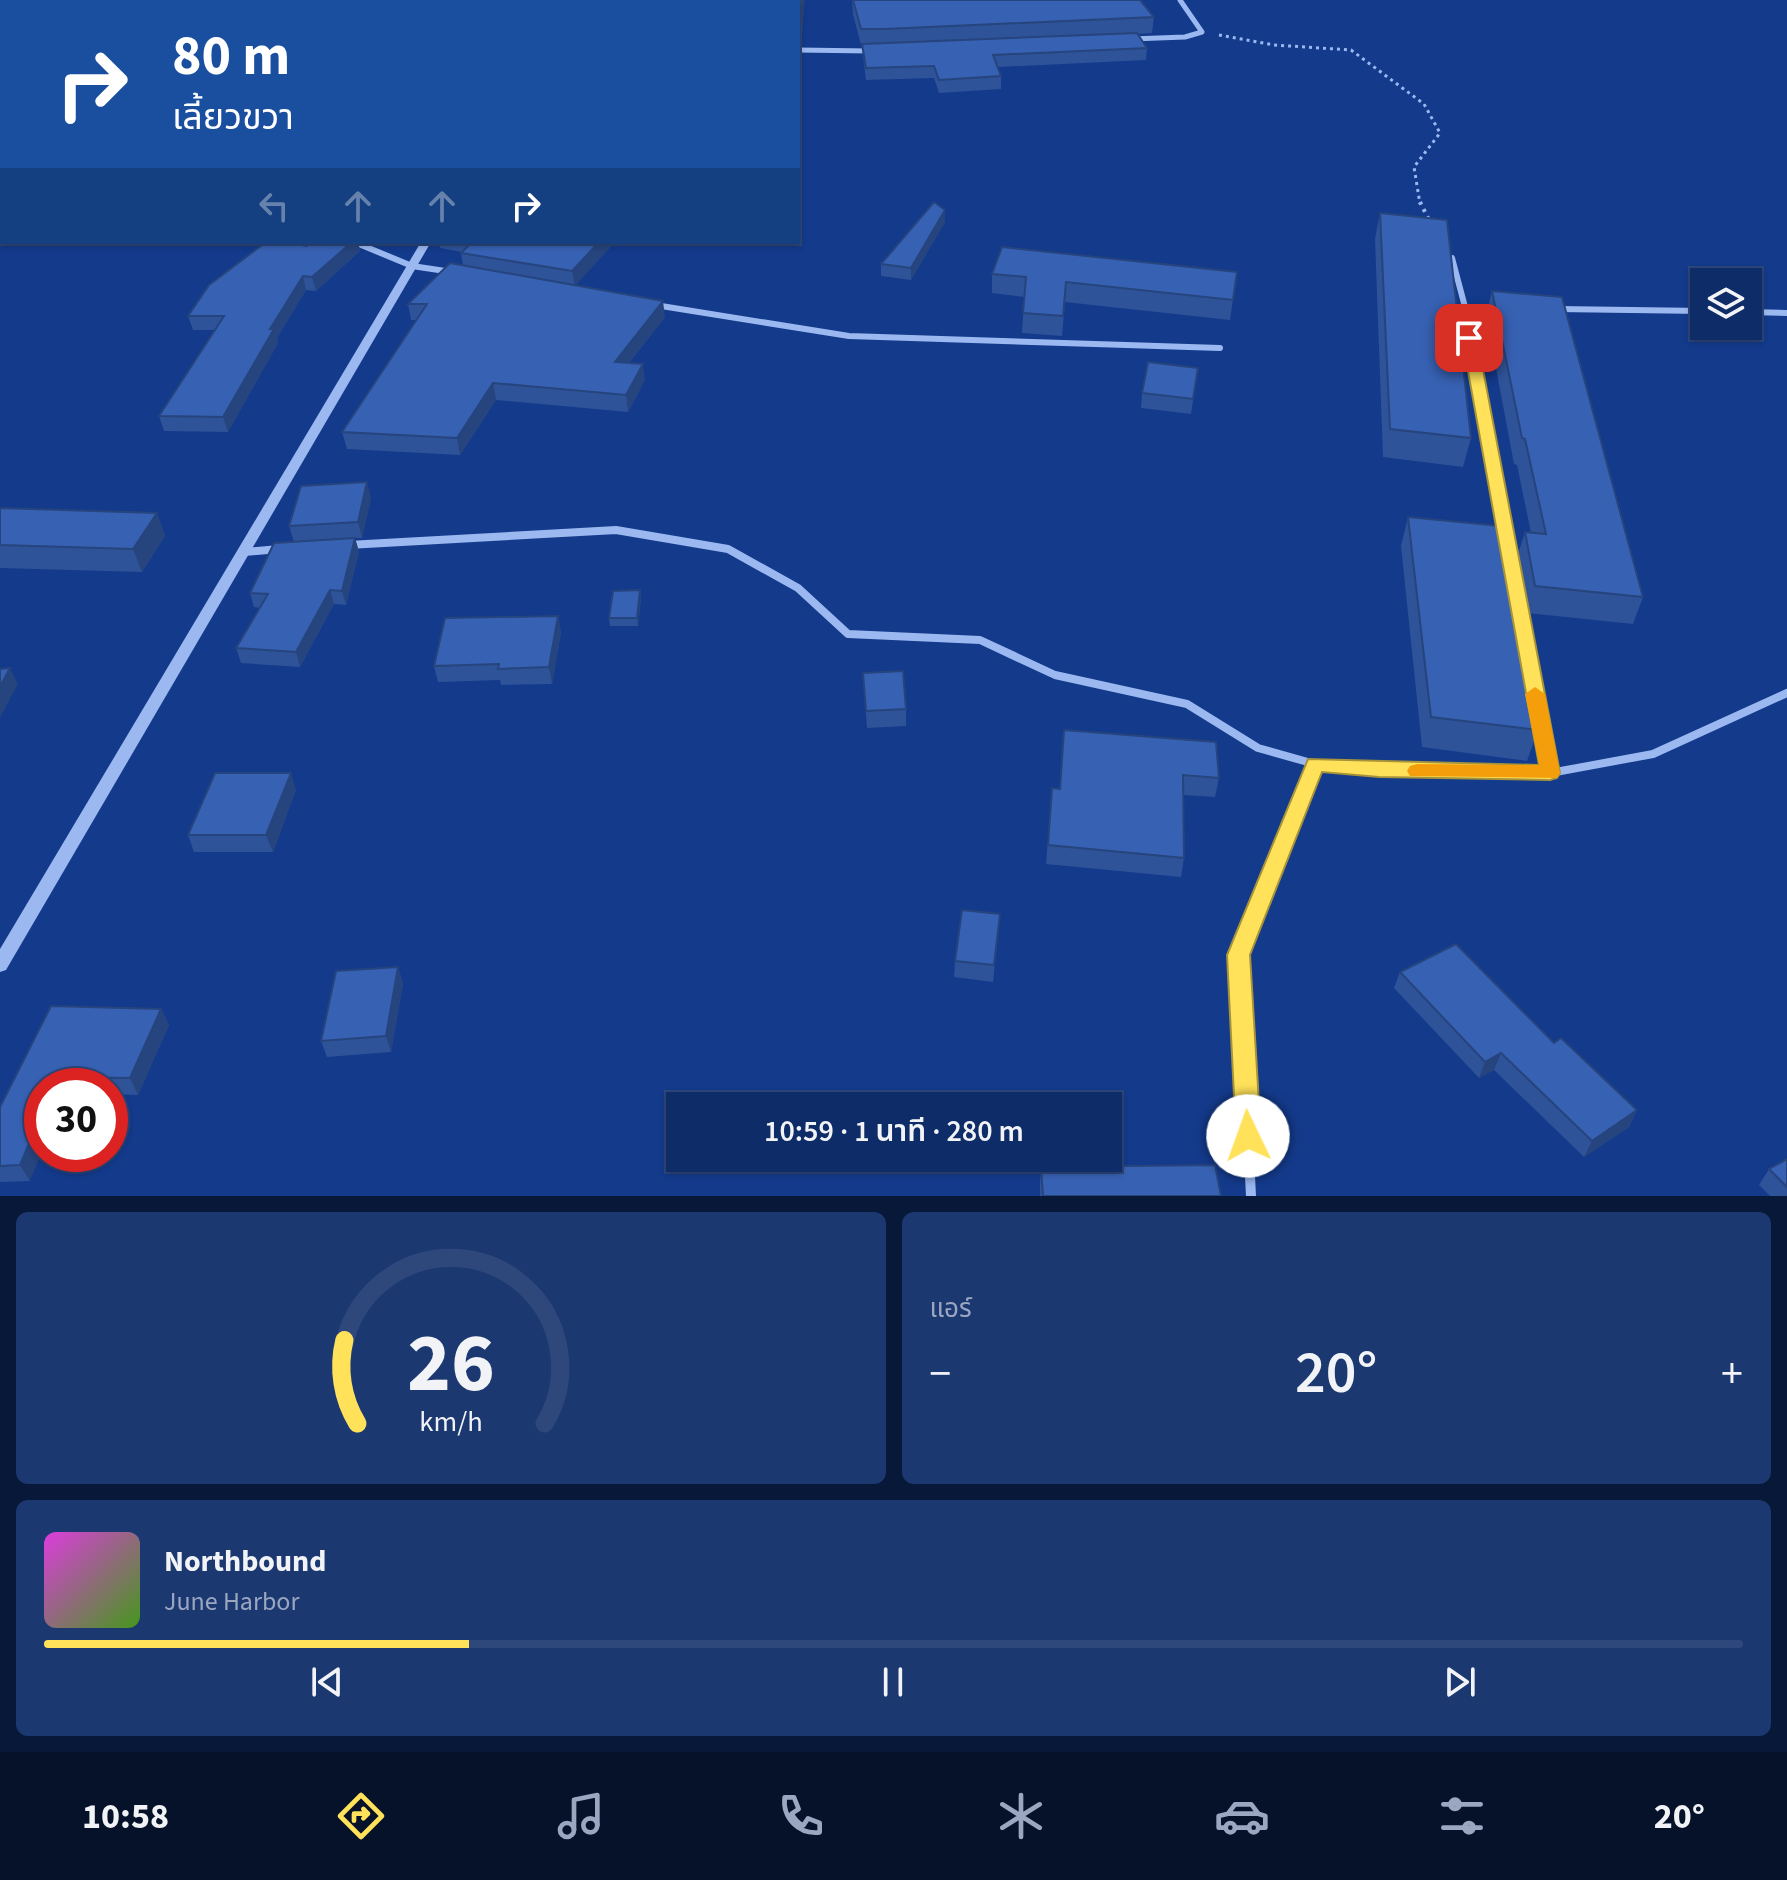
<!DOCTYPE html>
<html lang="th">
<head>
<meta charset="utf-8">
<style>
  body { margin:0; font-family:"Source Sans 3","Noto Sans Thai",sans-serif; background:#1c3871; color:#f1f3f6; height:100vh; display:flex; flex-direction:column; font-size:30px; white-space:nowrap }
  * { box-sizing:border-box; margin:0 }
  p { font-size:26px; color:#9ba7c0 }
  .icon { flex:none; width:44px; height:44px; fill:none; stroke:currentColor; stroke-width:2; stroke-linecap:round; stroke-linejoin:round }
  .map { position:relative; height:1196px; overflow:hidden }
  .sheet { display:flex; flex-direction:column; gap:16px; padding:16px; background:#081839; flex:1 }
  .sheet>* { flex:none }
  .guide { position:absolute; left:0px; top:0px; width:800px; height:244px; box-shadow:0 2px 6px #0004,0 0 0 2px #2e487c; background:#1a4fa0; color:#fff; overflow:hidden }
  .fabs { position:absolute; left:1690px; top:268px; display:grid; gap:16px }
  .fabs a { display:grid; place-items:center; width:72px; height:72px; border-radius:0px; background:#0e2c68; box-shadow:0 2px 6px #0004,0 0 0 2px #2e487c; font-size:40px }
  .speed { position:absolute; left:24px; top:1068px; display:flex; gap:16px; font-size:40px; font-weight:700; text-align:center }
  .speed>* { display:grid; place-content:center; width:104px; height:104px; border-radius:50%; background:#0e2c68; box-shadow:0 2px 6px #0004,0 0 0 2px #2e487c; line-height:1 }
  .speed .limit { border:12px solid #d22; background:#fff; color:#111 }
  .pin { position:absolute; display:grid; place-items:center; width:68px; height:68px; color:#fff; margin:-34px; border-radius:16px; box-shadow:0 4px 12px #0006 }
  .me { position:absolute; width:88px; margin:-44px; rotate:357deg; stroke-linejoin:round; filter:drop-shadow(0 0 6px #0008) }
  .turn { display:flex; align-items:center; gap:28px; height:168px; padding:0 40px; font-size:36px }
  .turn .icon { width:104px; height:104px; stroke-width:2.5 }
  .turn b { display:block; font-size:56px; line-height:68px }
  .lanes { display:flex; align-items:center; height:76px; padding:0 40px; background:#0003; justify-content:center; gap:40px; direction:ltr }
  .lanes .off { opacity:.35 }
  .big { font-size:60px; font-weight:600; line-height:1.1 }
  .sheet .tile { flex:1; display:flex; flex-direction:column; justify-content:center; gap:12px; min-width:0; padding:0 28px; border-radius:12px; background:#1c3871 }
  .sheet .dial { align-items:center; gap:0 }
  .dial svg { height:208px; overflow:visible; fill:none; stroke:#2e487c; stroke-width:7; stroke-linecap:round; text-anchor:middle }
  .dial text { fill:#f1f3f6; stroke:none }
  .song { display:flex; align-items:center; gap:24px }
  .cover { width:96px; height:96px; border-radius:12px; background:linear-gradient(135deg,hsl(300 70% 55%),hsl(100 70% 35%)) }
  .played { height:8px; border-radius:4px; background:linear-gradient(90deg,#ffe25a 25%,#2e487c 25%) }
  .keys { display:flex; justify-content:space-around; direction:ltr }
  .heat { display:flex; justify-content:space-between; align-items:center; font-size:44px; direction:ltr }
  .sheet .tiles { flex:1; display:grid; gap:16px; grid-template-columns:1fr 1fr }
  .tile:last-child { grid-column:span 2 }
  .trip { position:absolute; left:666px; top:1092px; width:456px; height:80px; border-radius:0px; background:#0e2c68; box-shadow:0 2px 6px #0004,0 0 0 2px #2e487c; font-weight:600; line-height:80px; text-align:center }
  .tabs { display:flex; height:128px; justify-content:space-around; align-items:center; background:#06122a; color:#9ba7c0 }
  .tabs .icon { width:56px; height:56px }
  .tabs .active { color:#ffe25a }
  .tabs b { font-size:36px; color:#f1f3f6 }
  .map>svg:first-child { display:block }
</style>
</head>
<body>
<div class="map">
<svg width="1787" height="1196" viewBox="0 0 1787 1196">
  <rect width="100%" height="100%" fill="#133a8b"/>
  <g fill="none" stroke-linecap="round" stroke-linejoin="round">
    <path stroke="#9bb8f0" stroke-width="3" stroke-dasharray="3 4" stroke-linecap="butt" d="M 1219,35 L 1274,45 L 1351,50 L 1424,104 L 1440,133 L 1414,167 L 1420,204"/>
    <path stroke="#9bb8f0" stroke-width="4" stroke-dasharray="3 5" stroke-linecap="butt" d="M 1420,202 L 1430,222"/>
    <g stroke="#9bb8f0" stroke-width="5">
      <path d="M 1131,39 L 1185,37 L 1202,32 L 1180,0"/>
      <path d="M 798,50 L 870,51"/>
    </g>
    <g stroke="#9bb8f0" stroke-width="6">
      <path d="M 354,242 L 412,266 L 452,272"/>
      <path d="M 1452,258 L 1465,307 L 1492,461"/>
      <path d="M 655,305 L 849,336 L 1220,348"/>
      <path d="M 1465,307 L 1496,308"/>
      <path d="M 1557,309 L 1704,311"/>
      <path d="M 1748,312 L 1787,313"/>
    </g>
    <g stroke="#9bb8f0" stroke-width="8">
      <path d="M 1491,459 L 1505,536"/>
      <path d="M 348,545 L 616,530 L 728,549 L 798,588 L 848,634 L 980,640 L 1055,675 L 1187,704 L 1258,748 L 1315,764 L 1379,770 L 1550,773 L 1653,754 L 1787,693"/>
      <path d="M 244,552 L 279,549"/>
      <path d="M 1515,589 L 1550,773"/>
      <path d="M 1306,786 L 1315,764"/>
    </g>
    <path stroke="#9bb8f0" stroke-width="10" d="M 1251,1196 L 1239,955 L 1307,784"/>
    <g fill="#9bb8f0" fill-rule="evenodd">
      <path d="M 564,0 L 572,0 L 563,2 Z"/>
      <path d="M 421,242 L 431,242 L 6,970 L 0,972 L 0,949 Z"/>
    </g>
  </g>
  <g fill="#2f5399">
    <path d="M 75,0 L 208,0 L 207,2 L 73,2 Z"/>
    <path d="M 852,0 L 1154,17 L 1152,33 L 1138,34 L 1147,48 L 1146,60 L 998,67 L 1001,76 L 1001,89 L 939,93 L 934,78 L 866,80 L 863,56 L 862,45 L 861,45 L 853,14 Z"/>
    <path d="M 0,53 L 2,54 L 2,81 L 0,81 Z"/>
    <path d="M 1380,213 L 1471,438 L 1463,467 L 1383,457 L 1375,239 Z"/>
    <path d="M 945,222 L 911,280 L 881,276 L 881,264 Z"/>
    <path d="M 310,242 L 358,242 L 360,251 L 316,291 L 306,290 L 277,338 L 278,343 L 228,432 L 164,431 L 159,416 L 215,330 L 193,330 L 188,316 L 307,246 Z"/>
    <path d="M 439,242 L 615,242 L 575,285 L 665,317 L 629,363 L 645,380 L 628,412 L 496,400 L 460,455 L 347,449 L 342,432 L 417,320 L 411,320 L 408,304 L 463,265 L 461,253 L 462,252 L 440,248 Z"/>
    <path d="M 1237,272 L 1230,320 L 1065,302 L 1062,336 L 1022,333 L 1024,297 L 992,293 L 992,274 Z"/>
    <path d="M 1492,291 L 1643,597 L 1633,624 L 1527,613 L 1521,583 L 1515,602 L 1538,730 L 1527,761 L 1422,747 L 1401,546 L 1408,517 L 1517,557 L 1525,532 L 1531,533 L 1517,465 L 1514,464 L 1486,315 Z"/>
    <path d="M 1198,368 L 1191,414 L 1141,408 L 1142,393 Z"/>
    <path d="M 371,498 L 362,538 L 355,538 L 359,552 L 346,605 L 334,604 L 300,667 L 241,663 L 236,648 L 260,608 L 254,607 L 250,593 L 294,542 L 289,526 Z"/>
    <path d="M 0,508 L 157,513 L 165,536 L 142,572 L 0,568 Z"/>
    <path d="M 640,590 L 641,598 L 638,626 L 610,626 L 609,618 Z"/>
    <path d="M 558,616 L 561,632 L 552,684 L 501,685 L 500,680 L 438,682 L 434,666 Z"/>
    <path d="M 863,673 L 906,709 L 906,726 L 867,728 Z"/>
    <path d="M 1064,730 L 1219,778 L 1215,797 L 1183,795 L 1184,858 L 1181,877 L 1046,864 L 1052,788 L 1060,789 Z"/>
    <path d="M 296,790 L 273,852 L 194,852 L 188,835 Z"/>
    <path d="M 1000,914 L 993,982 L 954,977 L 955,961 Z"/>
    <path d="M 398,967 L 403,984 L 391,1052 L 327,1057 L 321,1041 Z"/>
    <path d="M 1400,972 L 1554,1043 L 1637,1110 L 1629,1127 L 1584,1157 L 1494,1070 L 1479,1078 L 1394,988 Z"/>
    <path d="M 161,1009 L 169,1025 L 138,1095 L 110,1094 L 110,1086 L 42,1086 L 30,1181 L 0,1182 L 0,1107 Z"/>
    <path d="M 1787,1159 L 1787,1196 L 1770,1196 L 1759,1185 L 1769,1169 Z"/>
    <path d="M 1041,1167 L 1221,1196 L 1040,1196 L 1040,1183 Z"/>
  </g>
  <g fill="#26447d">
    <path d="M 193,0 L 208,0 L 207,2 L 193,2 Z"/>
    <path d="M 803,0 L 805,0 L 801,45 L 798,46 L 798,34 Z"/>
    <path d="M 2,159 L 2,174 L 0,175 L 0,160 Z"/>
    <path d="M 945,210 L 945,222 L 911,280 L 911,268 Z"/>
    <path d="M 352,242 L 358,242 L 360,251 L 316,291 L 312,277 Z"/>
    <path d="M 599,242 L 615,242 L 575,286 L 572,271 Z"/>
    <path d="M 303,276 L 306,290 L 277,338 L 278,343 L 228,432 L 223,417 L 270,329 Z"/>
    <path d="M 663,301 L 665,317 L 617,378 L 615,362 Z"/>
    <path d="M 643,364 L 645,380 L 628,412 L 626,395 Z"/>
    <path d="M 493,383 L 496,400 L 460,455 L 457,438 Z"/>
    <path d="M 367,482 L 371,498 L 362,538 L 358,522 Z"/>
    <path d="M 157,513 L 165,536 L 142,572 L 133,549 Z"/>
    <path d="M 355,538 L 359,552 L 346,605 L 342,591 Z"/>
    <path d="M 330,590 L 334,604 L 300,667 L 296,652 Z"/>
    <path d="M 640,590 L 641,598 L 638,626 L 637,618 Z"/>
    <path d="M 558,616 L 561,632 L 552,684 L 549,667 Z"/>
    <path d="M 10,668 L 18,684 L 0,718 L 0,687 Z"/>
    <path d="M 291,773 L 296,790 L 273,852 L 266,835 Z"/>
    <path d="M 398,967 L 403,984 L 391,1052 L 386,1036 Z"/>
    <path d="M 161,1009 L 169,1025 L 138,1095 L 130,1078 Z"/>
    <path d="M 1501,1053 L 1494,1070 L 1479,1078 L 1485,1062 Z"/>
    <path d="M 58,1077 L 63,1086 L 54,1086 Z"/>
    <path d="M 1637,1110 L 1629,1127 L 1584,1157 L 1592,1141 Z"/>
    <path d="M 42,1113 L 42,1152 L 30,1181 L 20,1165 Z"/>
  </g>
  <g fill="#3761b2" stroke="#26447d" stroke-width="2">
    <path d="M 75,0 L 159,0 L 154,2 L 73,2 Z"/>
    <path d="M 385,0 L 506,0 L 505,2 L 384,2 Z"/>
    <path d="M 582,0 L 803,0 L 801,32 L 798,34 L 798,2 L 580,2 Z"/>
    <path d="M 853,0 L 1140,0 L 1154,17 L 885,29 L 861,29 Z"/>
    <path d="M 1137,33 L 1147,48 L 993,55 L 1001,76 L 939,80 L 934,66 L 866,68 L 862,44 Z"/>
    <path d="M 0,53 L 2,54 L 2,70 L 0,70 Z"/>
    <path d="M 0,108 L 2,109 L 2,159 L 0,160 Z"/>
    <path d="M 934,202 L 945,210 L 911,268 L 881,264 Z"/>
    <path d="M 1380,213 L 1447,220 L 1471,438 L 1390,429 Z"/>
    <path d="M 266,242 L 281,242 L 307,246 L 310,242 L 352,242 L 312,277 L 303,276 L 270,329 L 274,329 L 223,417 L 159,416 L 224,316 L 188,316 L 209,285 Z"/>
    <path d="M 472,242 L 599,242 L 572,271 L 461,253 Z"/>
    <path d="M 1002,247 L 1237,272 L 1233,300 L 1066,282 L 1063,316 L 1023,313 L 1026,277 L 992,274 Z"/>
    <path d="M 450,263 L 663,301 L 615,362 L 643,364 L 626,395 L 493,383 L 457,438 L 342,432 L 427,304 L 408,304 Z"/>
    <path d="M 1492,291 L 1562,297 L 1643,597 L 1535,586 L 1525,532 L 1546,534 L 1525,439 L 1522,438 Z"/>
    <path d="M 1148,362 L 1198,368 L 1193,399 L 1142,393 Z"/>
    <path d="M 367,482 L 358,522 L 289,526 L 301,486 Z"/>
    <path d="M 0,508 L 157,513 L 133,549 L 0,545 Z"/>
    <path d="M 1408,517 L 1511,527 L 1522,581 L 1511,580 L 1538,730 L 1431,717 Z"/>
    <path d="M 355,538 L 342,591 L 330,590 L 296,652 L 236,648 L 268,594 L 250,593 L 274,543 Z"/>
    <path d="M 640,590 L 637,618 L 609,618 L 613,591 Z"/>
    <path d="M 558,616 L 549,667 L 498,669 L 499,664 L 434,666 L 445,618 Z"/>
    <path d="M 10,668 L 0,687 L 0,669 Z"/>
    <path d="M 903,671 L 906,709 L 866,711 L 863,673 Z"/>
    <path d="M 1064,730 L 1216,742 L 1219,778 L 1183,775 L 1184,858 L 1048,845 L 1052,788 L 1060,789 Z"/>
    <path d="M 215,773 L 291,773 L 266,835 L 188,835 Z"/>
    <path d="M 962,910 L 1000,914 L 994,965 L 955,961 Z"/>
    <path d="M 1456,944 L 1554,1043 L 1561,1038 L 1637,1110 L 1592,1141 L 1501,1053 L 1485,1062 L 1400,972 Z"/>
    <path d="M 398,967 L 386,1036 L 321,1041 L 336,971 Z"/>
    <path d="M 51,1006 L 161,1009 L 130,1078 L 58,1077 L 54,1086 L 42,1086 L 42,1113 L 20,1165 L 0,1166 L 0,1107 Z"/>
    <path d="M 1787,1159 L 1787,1187 L 1769,1169 Z"/>
    <path d="M 1215,1165 L 1221,1196 L 1043,1196 L 1041,1167 Z"/>
  </g>
  <path fill="#ffe25a" stroke="#a6933a" stroke-width="2" d="M 1469,333 L 1477,338 L 1560,773 L 1557,778 L 1550,780 L 1379,777 L 1322,772 L 1250,955 L 1261,1136 L 1257,1144 L 1248,1147 L 1239,1144 L 1236,1136 L 1227,955 L 1308,759 L 1539,765 L 1462,338 Z"/>
  <path fill="#f59e0b" d="M 1535,687 L 1545,694 L 1560,773 L 1557,778 L 1410,776 L 1407,771 L 1410,766 L 1417,764 L 1539,765 L 1525,694 Z"/>
</svg>
<div class="fabs">
<a><svg class="icon" aria-label="layers" viewBox="0 0 24 24"><path d="M12 4l9 5-9 5-9-5zM3 14l9 5 9-5"/></svg></a>
</div>
<div class="speed"><div class="limit">30</div></div>
<div class="pin" style="left:1469px;top:338px;background:#d93025"><svg class="icon" aria-label="arrive" viewBox="0 0 24 24"><path d="M6 21V4h12l-3 4 3 4H6"/></svg></div>
<svg class="me" style="left:1248px;top:1136px" viewBox="-20 -20 40 40"><circle r="19" fill="#fff"/><path d="M0-13L10 11 0 6-10 11z" fill="#ffe25a"/></svg>
<div class="trip">10:59 · 1 นาที · 280 m</div>
<div class="guide">
<div class="turn"><svg class="icon" aria-label="right" viewBox="0 0 24 24"><path d="M7 20v-9h11M14 6l5 5-5 5"/></svg><div><b>80 m</b>เลี้ยวขวา</div></div>
<div class="lanes"><svg class="icon off" aria-label="left" viewBox="0 0 24 24"><path d="M17 20v-9H6M10 6l-5 5 5 5"/></svg><svg class="icon off" aria-label="ahead" viewBox="0 0 24 24"><path d="M12 20V5M6 11l6-6 6 6"/></svg><svg class="icon off" aria-label="ahead" viewBox="0 0 24 24"><path d="M12 20V5M6 11l6-6 6 6"/></svg><svg class="icon" aria-label="right" viewBox="0 0 24 24"><path d="M7 20v-9h11M14 6l5 5-5 5"/></svg></div>
</div>
</div>
<section class="sheet">
<div class="tiles">
<div class="tile dial"><svg viewBox="0 0 100 80">
<path d="M14 69A42 42 0 1 1 86 69"/>
<path d="M14 69A42 42 0 0 1 9 37" stroke="#ffe25a"/>
<text x="50" y="56" font-size="32" font-weight="700">26</text>
<text x="50" y="72" font-size="11">km/h</text>
</svg></div>
<div class="tile"><p>แอร์</p>
<div class="heat"><a>−</a><b class="big">20°</b><a>+</a></div>
</div>
<div class="tile">
<div class="song"><i class="cover"></i><div><b>Northbound</b><p>June Harbor</p></div></div>
<div class="played"></div>
<div class="keys"><svg class="icon" aria-label="previous" viewBox="0 0 24 24"><path d="M18 5L8 12l10 7zM5 5v14"/></svg><svg class="icon" aria-label="pause" viewBox="0 0 24 24"><path d="M8 5v14M16 5v14"/></svg><svg class="icon" aria-label="next" viewBox="0 0 24 24"><path d="M6 5l10 7-10 7zM19 5v14"/></svg></div>
</div>
</div>
</section>
<nav class="tabs">
<b>10:58</b>
<svg class="icon active" aria-label="directions" viewBox="0 0 24 24"><path d="M12 3l9 9-9 9-9-9zM9 14v-3h6M13 9l2 2-2 2"/></svg>
<svg class="icon" aria-label="music" viewBox="0 0 24 24"><path d="M9 18V5l10-2v13"/><circle cx="6" cy="18" r="3"/><circle cx="16" cy="16" r="3"/></svg>
<svg class="icon" aria-label="phone" viewBox="0 0 24 24"><path d="M5 4h4l2 5-3 2q2 4 5 5l2-3 5 2v4C11 20 4 13 5 4z"/></svg>
<svg class="icon" aria-label="climate" viewBox="0 0 24 24"><path d="M12 3v18M4 7l16 10M4 17L20 7"/></svg>
<svg class="icon" aria-label="car" viewBox="0 0 24 24"><path d="M5 17H2v-5l4-1 3-4h7l3 4 3 1v5h-3M9 17h6M6 11h13"/><circle cx="7" cy="17" r="2"/><circle cx="17" cy="17" r="2"/></svg>
<svg class="icon" aria-label="filters" viewBox="0 0 24 24"><path d="M4 7h16M4 17h16"/><circle cx="9" cy="7" r="2"/><circle cx="15" cy="17" r="2"/></svg>
<b>20°</b>
</nav>
</body>
</html>
